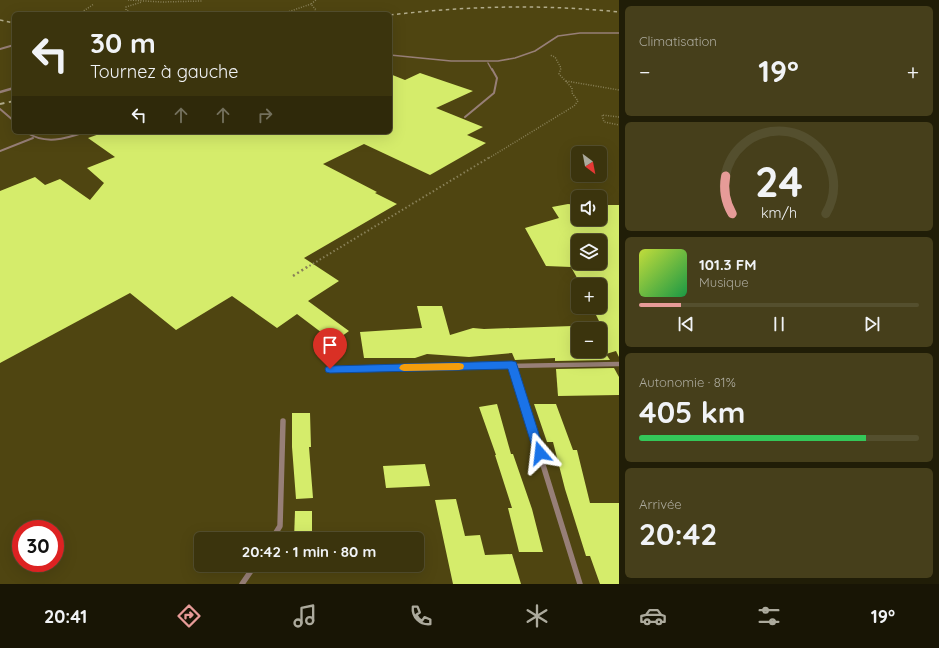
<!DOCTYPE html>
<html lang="fr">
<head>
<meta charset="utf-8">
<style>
  body { margin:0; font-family:Quicksand,sans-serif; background:#463f1b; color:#f1f3f6; height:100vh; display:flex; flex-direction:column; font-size:15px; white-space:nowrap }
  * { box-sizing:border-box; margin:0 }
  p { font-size:13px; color:#acaa9d }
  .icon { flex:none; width:22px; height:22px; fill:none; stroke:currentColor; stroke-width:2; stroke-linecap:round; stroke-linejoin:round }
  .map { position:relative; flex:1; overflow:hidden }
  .drawer { display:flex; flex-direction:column; gap:6px; padding:6px; background:#201d07; width:320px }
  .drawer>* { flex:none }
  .top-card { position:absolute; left:12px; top:12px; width:380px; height:122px; border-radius:6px; box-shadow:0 4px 16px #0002,0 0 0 1px #544f2e; background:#3b340d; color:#f1f3f6; overflow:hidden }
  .needle { width:26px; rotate:148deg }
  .buttons { position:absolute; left:571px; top:146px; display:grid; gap:8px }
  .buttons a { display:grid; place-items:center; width:36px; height:36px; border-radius:6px; background:#3b340d; box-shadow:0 4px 16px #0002,0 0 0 1px #544f2e; font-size:20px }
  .speed { position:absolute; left:12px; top:520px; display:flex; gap:8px; font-size:20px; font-weight:700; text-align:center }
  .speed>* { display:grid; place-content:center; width:52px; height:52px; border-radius:50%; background:#3b340d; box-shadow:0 4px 16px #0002,0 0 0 1px #544f2e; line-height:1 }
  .speed .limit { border:6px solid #d22; background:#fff; color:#111 }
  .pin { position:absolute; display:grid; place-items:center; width:34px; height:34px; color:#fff; margin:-41px -17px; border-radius:50% 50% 50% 0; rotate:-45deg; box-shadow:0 0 4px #0007 }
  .pin .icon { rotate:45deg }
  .me { position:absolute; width:44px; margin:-22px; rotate:343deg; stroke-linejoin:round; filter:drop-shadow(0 0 3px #0008) }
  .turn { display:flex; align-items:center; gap:14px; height:84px; padding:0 12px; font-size:18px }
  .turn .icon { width:52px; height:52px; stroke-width:2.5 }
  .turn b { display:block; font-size:28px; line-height:34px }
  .lanes { display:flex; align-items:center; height:38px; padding:0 12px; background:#0003; justify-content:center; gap:20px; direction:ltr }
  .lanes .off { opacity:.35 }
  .big { font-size:30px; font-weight:800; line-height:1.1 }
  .drawer .card { flex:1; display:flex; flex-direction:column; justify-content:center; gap:6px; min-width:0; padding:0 14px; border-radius:6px; background:#463f1b }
  .drawer .dial { align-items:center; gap:0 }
  .dial svg { height:104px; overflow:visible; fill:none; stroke:#544f2e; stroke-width:7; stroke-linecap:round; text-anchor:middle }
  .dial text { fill:#f1f3f6; stroke:none }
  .song { display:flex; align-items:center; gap:12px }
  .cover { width:48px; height:48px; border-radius:6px; background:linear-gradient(135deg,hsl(70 70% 55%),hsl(140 70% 35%)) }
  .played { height:4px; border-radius:2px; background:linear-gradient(90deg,#e69b98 15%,#544f2e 15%) }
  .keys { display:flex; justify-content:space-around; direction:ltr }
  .heat { display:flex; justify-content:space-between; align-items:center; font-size:22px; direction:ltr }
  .charge { height:6px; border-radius:3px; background:linear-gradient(90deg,#34c759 81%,#544f2e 0) }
  .trip { position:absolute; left:194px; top:532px; width:230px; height:40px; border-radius:6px; background:#3b340d; box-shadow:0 4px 16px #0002,0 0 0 1px #544f2e; font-weight:800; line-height:40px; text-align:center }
  .menu { display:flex; height:64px; justify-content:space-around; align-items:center; background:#181505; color:#acaa9d }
  .menu .icon { width:28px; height:28px }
  .menu .current { color:#e69b98 }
  .menu b { font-size:18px; color:#f1f3f6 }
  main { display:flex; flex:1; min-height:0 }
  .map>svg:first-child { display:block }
</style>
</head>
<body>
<main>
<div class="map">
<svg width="619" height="584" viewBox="0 0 619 584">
  <rect width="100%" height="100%" fill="#4f4511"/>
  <g fill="#d5ec6b" fill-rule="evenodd">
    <path d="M 420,73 L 473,91 L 436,108 L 483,127 L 467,135 L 486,143 L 430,175 L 364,144 L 323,164 L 377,192 L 375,193 L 397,204 L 304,258 L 339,281 L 308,301 L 349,331 L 334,342 L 297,314 L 277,328 L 232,296 L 176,330 L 130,293 L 0,363 L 0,191 L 35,177 L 45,185 L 60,179 L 90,200 L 104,183 L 87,168 L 115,157 L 88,138 L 105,132 L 390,132 L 390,74 L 405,80 Z"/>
    <path d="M 568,204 L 578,205 L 578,219 L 600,219 L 600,205 L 619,205 L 619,357 L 616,351 L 606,354 L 610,360 L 555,361 L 555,358 L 515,360 L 512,353 L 469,357 L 427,354 L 415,358 L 364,358 L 360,332 L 422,328 L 417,306 L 442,306 L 450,335 L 473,328 L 484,329 L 601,325 L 592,307 L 600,307 L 600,285 L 581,285 L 571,267 L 546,266 L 525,228 L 559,218 L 552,207 ZM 578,241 L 600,241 L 600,263 L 578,263 ZM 578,329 L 600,329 L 600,351 L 578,351 Z"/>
    <path d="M 614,368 L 619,377 L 619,395 L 558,396 L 556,369 Z"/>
    <path d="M 497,404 L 511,454 L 513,454 L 532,509 L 543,552 L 519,552 L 508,508 L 512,508 L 495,455 L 496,455 L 479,407 Z"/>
    <path d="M 534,404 L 556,404 L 573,450 L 577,450 L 590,503 L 619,503 L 619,584 L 600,584 L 590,556 L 586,556 L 565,489 L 553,442 L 547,442 Z"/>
    <path d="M 292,413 L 310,413 L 311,447 L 309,447 L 313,498 L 296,499 L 292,447 Z"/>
    <path d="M 425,464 L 430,486 L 386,488 L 383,466 Z"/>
    <path d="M 456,499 L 465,536 L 480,535 L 485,555 L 512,554 L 521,584 L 453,584 L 435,500 Z"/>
    <path d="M 295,511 L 312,511 L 312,539 L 294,539 Z"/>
  </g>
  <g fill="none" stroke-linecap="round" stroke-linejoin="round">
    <g stroke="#898158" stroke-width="1.5" stroke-dasharray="1 1.5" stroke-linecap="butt">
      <path d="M 128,0 L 162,2 L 202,1"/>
      <path d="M 84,14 L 82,12 L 94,4"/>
      <path d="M 126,14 L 129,11 L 126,10 L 126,7 L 142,2"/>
      <path d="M 213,14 L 241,12 L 242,14"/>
      <path d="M 282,14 L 311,4"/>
      <path d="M 314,14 L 316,10 L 311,4 L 316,0"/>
      <path d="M 566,81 L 619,90"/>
      <path d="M 619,117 L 602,115 L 604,122 L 619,125"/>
      <path d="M 489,158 L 574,106 L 578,101 L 572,93 L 572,88 L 559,74 L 561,68 L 555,57 L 550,55"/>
    </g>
    <path stroke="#898158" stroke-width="2" stroke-dasharray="1.5 2.5" stroke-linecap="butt" d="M 306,268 L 490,157"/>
    <path stroke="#898158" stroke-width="2.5" stroke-dasharray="2 3" stroke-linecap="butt" d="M 293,276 L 307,267"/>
    <g stroke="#977f77" stroke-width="1.5">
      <path d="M 390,55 L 451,61 L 498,61 L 515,58 L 535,51 L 558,36 L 580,33 L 619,33"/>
      <path d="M 488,63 L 492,70"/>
    </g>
    <g stroke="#977f77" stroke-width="2">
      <path d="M 0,109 L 14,121"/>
      <path d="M 465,117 L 494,93 L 497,78 L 492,69"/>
      <path d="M 26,132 C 45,145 65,139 85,132"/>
      <path d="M 0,151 L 33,138"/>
    </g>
    <path stroke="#977f77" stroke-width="2" d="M 0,49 L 14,45"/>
    <path stroke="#977f77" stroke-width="2.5" d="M 0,92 L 14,88"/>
    <g stroke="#977f77" stroke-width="4.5">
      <path d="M 512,365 L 525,408"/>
      <path d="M 330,369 L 619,364"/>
    </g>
    <g stroke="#977f77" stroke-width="5.5">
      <path d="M 525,407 L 580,584"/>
      <path d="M 272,539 L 280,526 L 283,421"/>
      <path d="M 242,584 L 255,565"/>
    </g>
    <g stroke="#b1ab8a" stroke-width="1.5" stroke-dasharray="3.5 3.5" stroke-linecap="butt">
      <path d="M 390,15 C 467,6 542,4 619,12"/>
      <path d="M 0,20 L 14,23"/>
    </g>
    <path stroke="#b1ab8a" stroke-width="2" stroke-dasharray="4.5 4.5" stroke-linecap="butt" d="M 0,104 L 14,101"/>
  </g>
  <path fill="#1a73e8" stroke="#114b97" d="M 512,361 L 516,362 L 517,365 L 545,453 L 544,456 L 540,458 L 535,456 L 534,453 L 508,369 L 330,373 L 326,372 L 325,369 L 326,367 L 330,366 Z"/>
  <path fill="#f59e0b" d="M 459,363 L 463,364 L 464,366 L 463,369 L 459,370 L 404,371 L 401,370 L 399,368 L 401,365 L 404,364 Z"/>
</svg>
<div class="buttons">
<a><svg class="needle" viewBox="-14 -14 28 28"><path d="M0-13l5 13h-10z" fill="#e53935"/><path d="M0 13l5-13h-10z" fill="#acaa9d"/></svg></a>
<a><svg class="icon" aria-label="sound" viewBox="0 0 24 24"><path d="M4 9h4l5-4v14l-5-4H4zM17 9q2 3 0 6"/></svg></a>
<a><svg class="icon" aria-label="layers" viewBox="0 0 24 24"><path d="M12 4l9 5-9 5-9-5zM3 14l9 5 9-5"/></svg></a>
<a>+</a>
<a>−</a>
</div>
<div class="speed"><div class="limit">30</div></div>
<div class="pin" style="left:330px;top:369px;background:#d93025"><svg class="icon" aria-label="arrive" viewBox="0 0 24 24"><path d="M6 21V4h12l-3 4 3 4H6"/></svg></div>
<svg class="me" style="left:540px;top:453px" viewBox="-20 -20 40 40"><path d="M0-17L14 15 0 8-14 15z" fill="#1a73e8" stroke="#fff" stroke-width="4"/></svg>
<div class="trip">20:42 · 1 min · 80 m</div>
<div class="top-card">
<div class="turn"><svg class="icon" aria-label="left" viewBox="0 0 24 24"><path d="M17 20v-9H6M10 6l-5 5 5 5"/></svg><div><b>30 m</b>Tournez à gauche</div></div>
<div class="lanes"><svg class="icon" aria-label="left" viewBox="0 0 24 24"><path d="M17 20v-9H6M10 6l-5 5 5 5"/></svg><svg class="icon off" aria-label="ahead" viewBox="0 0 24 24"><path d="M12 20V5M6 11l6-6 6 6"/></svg><svg class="icon off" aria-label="ahead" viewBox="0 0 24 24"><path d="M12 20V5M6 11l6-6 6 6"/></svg><svg class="icon off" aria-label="right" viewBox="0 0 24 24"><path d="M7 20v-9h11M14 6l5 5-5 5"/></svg></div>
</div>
</div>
<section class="drawer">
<div class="card"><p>Climatisation</p>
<div class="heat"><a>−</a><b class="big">19°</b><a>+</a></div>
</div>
<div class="card dial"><svg viewBox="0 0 100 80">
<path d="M14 69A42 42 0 1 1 86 69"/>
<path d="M14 69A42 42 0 0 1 9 40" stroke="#e69b98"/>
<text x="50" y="56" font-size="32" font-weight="700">24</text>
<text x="50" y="72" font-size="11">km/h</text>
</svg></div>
<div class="card">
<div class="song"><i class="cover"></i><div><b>101.3 FM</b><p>Musique</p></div></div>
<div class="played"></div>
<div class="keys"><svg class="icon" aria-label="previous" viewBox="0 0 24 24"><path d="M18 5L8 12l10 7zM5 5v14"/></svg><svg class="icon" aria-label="pause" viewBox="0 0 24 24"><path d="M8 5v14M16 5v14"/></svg><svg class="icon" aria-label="next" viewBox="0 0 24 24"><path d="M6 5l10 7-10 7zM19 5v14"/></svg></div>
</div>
<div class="card"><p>Autonomie · 81%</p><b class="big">405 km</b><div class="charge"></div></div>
<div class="card"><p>Arrivée</p><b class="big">20:42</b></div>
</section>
</main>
<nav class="menu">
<b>20:41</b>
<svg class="icon current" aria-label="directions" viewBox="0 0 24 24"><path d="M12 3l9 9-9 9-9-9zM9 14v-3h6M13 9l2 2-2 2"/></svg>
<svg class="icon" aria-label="music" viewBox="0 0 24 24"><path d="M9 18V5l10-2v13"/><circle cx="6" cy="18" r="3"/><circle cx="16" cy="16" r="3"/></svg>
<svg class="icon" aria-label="phone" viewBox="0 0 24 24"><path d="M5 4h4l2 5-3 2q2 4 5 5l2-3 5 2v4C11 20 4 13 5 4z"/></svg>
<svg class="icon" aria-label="climate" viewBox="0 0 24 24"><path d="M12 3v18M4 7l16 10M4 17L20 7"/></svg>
<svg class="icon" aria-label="car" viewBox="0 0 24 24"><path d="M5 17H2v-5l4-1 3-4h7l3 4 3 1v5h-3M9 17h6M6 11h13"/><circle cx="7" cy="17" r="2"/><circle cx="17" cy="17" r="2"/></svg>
<svg class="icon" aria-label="filters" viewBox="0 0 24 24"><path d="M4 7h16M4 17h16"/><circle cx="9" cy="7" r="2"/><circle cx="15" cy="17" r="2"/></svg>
<b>19°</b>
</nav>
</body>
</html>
